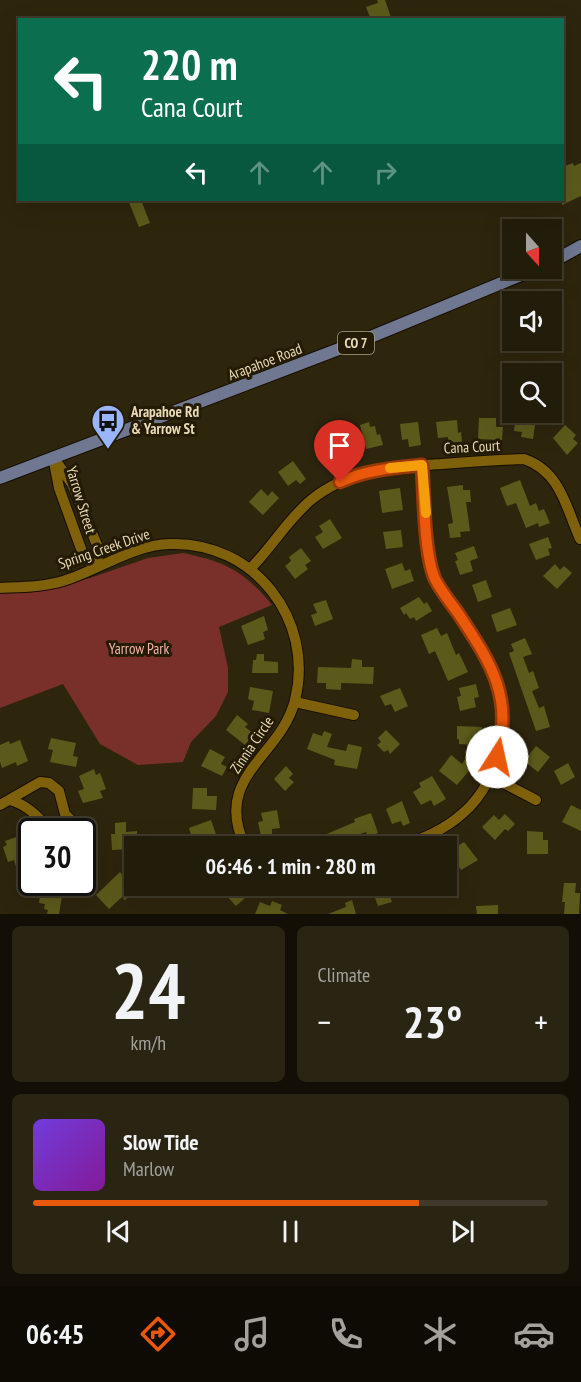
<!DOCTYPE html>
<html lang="en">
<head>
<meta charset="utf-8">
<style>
  body { margin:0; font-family:"PT Sans Narrow",sans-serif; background:#2a2513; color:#f1f3f6; height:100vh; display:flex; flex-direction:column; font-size:22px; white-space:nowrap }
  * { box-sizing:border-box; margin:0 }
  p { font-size:20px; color:#a2a19c }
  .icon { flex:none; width:33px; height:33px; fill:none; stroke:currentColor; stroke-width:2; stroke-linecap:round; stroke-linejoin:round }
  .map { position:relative; height:914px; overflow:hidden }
  .details { display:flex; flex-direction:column; gap:12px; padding:12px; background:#130f06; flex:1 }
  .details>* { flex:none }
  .top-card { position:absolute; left:18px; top:18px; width:546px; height:183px; border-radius:0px; box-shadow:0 6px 24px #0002,0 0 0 2px #3f3a2b; background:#0b6e4f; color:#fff; overflow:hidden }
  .needle { width:39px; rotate:159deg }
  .tools { position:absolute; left:502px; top:219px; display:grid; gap:12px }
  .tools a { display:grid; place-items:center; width:60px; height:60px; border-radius:0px; background:#221c0a; box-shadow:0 6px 24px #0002,0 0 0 2px #3f3a2b; font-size:30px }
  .speed { position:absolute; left:18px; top:818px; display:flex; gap:12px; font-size:30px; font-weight:700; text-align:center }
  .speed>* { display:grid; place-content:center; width:78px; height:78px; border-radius:50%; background:#221c0a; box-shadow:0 6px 24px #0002,0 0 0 2px #3f3a2b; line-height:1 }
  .speed .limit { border:3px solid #111; border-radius:9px; background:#fff; color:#111 }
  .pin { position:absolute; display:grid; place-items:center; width:51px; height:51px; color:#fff; margin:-62px -26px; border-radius:50% 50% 50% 0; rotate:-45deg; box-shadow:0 0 6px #0007 }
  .pin .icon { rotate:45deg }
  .me { position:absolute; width:66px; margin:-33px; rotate:10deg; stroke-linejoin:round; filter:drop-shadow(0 0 4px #0008) }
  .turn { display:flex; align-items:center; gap:21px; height:126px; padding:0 24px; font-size:27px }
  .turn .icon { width:78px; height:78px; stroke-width:2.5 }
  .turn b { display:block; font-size:42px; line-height:51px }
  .lanes { display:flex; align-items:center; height:57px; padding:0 24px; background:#0003; justify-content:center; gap:30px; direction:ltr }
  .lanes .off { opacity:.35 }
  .big { font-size:45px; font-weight:800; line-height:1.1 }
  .details .tile { flex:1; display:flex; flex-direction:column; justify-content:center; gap:9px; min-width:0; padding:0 21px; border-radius:9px; background:#2a2513 }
  .details .dial { align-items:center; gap:0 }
  .dial b { font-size:78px; line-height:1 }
  .song { display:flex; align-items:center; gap:18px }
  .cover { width:72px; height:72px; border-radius:9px; background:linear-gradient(135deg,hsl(260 70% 55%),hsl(290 70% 35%)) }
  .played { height:6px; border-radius:3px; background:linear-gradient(90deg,#ea580c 75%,#3f3a2b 75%) }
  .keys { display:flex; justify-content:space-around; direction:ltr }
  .heat { display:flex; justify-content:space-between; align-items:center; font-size:33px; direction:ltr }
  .details .tiles { flex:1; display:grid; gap:12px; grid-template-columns:1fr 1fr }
  .tile:last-child { grid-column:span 2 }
  .trip { position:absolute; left:124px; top:836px; width:333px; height:60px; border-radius:0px; background:#221c0a; box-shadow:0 6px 24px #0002,0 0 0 2px #3f3a2b; font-weight:800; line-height:60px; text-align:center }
  .tabs { display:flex; height:96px; justify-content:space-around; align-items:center; background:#0e0b04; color:#a2a19c }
  .tabs .icon { width:42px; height:42px }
  .tabs .active { color:#ea580c }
  .tabs b { font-size:27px; color:#f1f3f6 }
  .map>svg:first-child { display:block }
</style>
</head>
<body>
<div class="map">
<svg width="581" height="914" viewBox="0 0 581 914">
  <rect width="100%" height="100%" fill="#2e250d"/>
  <path fill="#79302a" d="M 183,553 C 226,562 244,571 272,605 L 219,627 L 228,668 L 228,692 L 216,716 L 191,742 L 183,762 L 138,765 L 100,744 L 63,684 L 0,708 L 0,593 L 54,588 L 90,578 L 148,558 Z"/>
  <g fill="#5c5a1a">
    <path d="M 377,0 L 385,0 L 392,20 L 371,20 L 366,7 L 378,3 Z"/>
    <path d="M 573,163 L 574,166 L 581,163 L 581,196 L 562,205 L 562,167 Z"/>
    <path d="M 128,200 L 141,200 L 150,223 L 139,227 Z"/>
    <path d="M 516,415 L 536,417 L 533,439 L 521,437 L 522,432 L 514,431 Z"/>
    <path d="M 479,418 L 496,418 L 496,427 L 503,427 L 502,440 L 478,439 Z"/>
    <path d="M 457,420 L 458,433 L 461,432 L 462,442 L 448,443 L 448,437 L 438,438 L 436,422 Z"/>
    <path d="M 369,422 L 370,427 L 375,426 L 377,435 L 380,434 L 383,445 L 366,449 L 360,425 Z"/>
    <path d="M 418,422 L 421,445 L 409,447 L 408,439 L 402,440 L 400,424 Z"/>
    <path d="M 565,425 L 576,435 L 573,439 L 578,443 L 567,455 L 553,438 Z"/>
    <path d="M 333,433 L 344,457 L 335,461 L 332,456 L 324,459 L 318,445 L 325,442 L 323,438 Z"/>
    <path d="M 293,461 L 306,479 L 300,484 L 296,480 L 288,486 L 278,472 Z"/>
    <path d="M 520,480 L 530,506 L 536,503 L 539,511 L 544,509 L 550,523 L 539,527 L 538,523 L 526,528 L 516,503 L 507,506 L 500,488 Z"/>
    <path d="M 463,485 L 463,490 L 470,490 L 471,502 L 466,502 L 470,531 L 460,532 L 461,537 L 450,538 L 448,524 L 453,523 L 447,487 Z"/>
    <path d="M 400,488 L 403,510 L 382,513 L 379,491 Z"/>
    <path d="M 261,489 L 268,496 L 272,491 L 279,498 L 263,515 L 249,502 Z"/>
    <path d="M 330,519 L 342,538 L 323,549 L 315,537 L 323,532 L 319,526 Z"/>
    <path d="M 401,530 L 403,547 L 386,549 L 383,532 Z"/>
    <path d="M 548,537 L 552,548 L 548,549 L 550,555 L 536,560 L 529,544 Z"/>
    <path d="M 474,546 L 478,558 L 470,561 L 473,571 L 460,575 L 455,561 L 458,560 L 455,553 Z"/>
    <path d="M 301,548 L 311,561 L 305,565 L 308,569 L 295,579 L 285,566 L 291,561 L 289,557 Z"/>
    <path d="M 402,563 L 405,571 L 410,569 L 414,581 L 392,589 L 385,569 Z"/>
    <path d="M 555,564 L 560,570 L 564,566 L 572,573 L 557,589 L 543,576 Z"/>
    <path d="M 486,580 L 492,597 L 478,602 L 472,585 Z"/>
    <path d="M 419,597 L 424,604 L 427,602 L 432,611 L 416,621 L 414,617 L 410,619 L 406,613 L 404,615 L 400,608 Z"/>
    <path d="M 326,600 L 333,619 L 315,626 L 311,615 L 317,613 L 313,604 Z"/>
    <path d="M 510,608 L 517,625 L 497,632 L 491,615 Z"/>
    <path d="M 264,616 L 268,630 L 263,632 L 265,639 L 248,645 L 241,626 Z"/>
    <path d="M 437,628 L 441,636 L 447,633 L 456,655 L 459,653 L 468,672 L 448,681 L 435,651 L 429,654 L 421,635 Z"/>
    <path d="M 525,638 L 532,654 L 523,657 L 529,673 L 533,671 L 539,688 L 532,691 L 539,708 L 544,706 L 550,727 L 536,731 L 509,653 L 514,651 L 511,644 Z"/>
    <path d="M 257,654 L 264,654 L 264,661 L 278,662 L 278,673 L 252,673 L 253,660 L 256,660 Z"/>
    <path d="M 352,659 L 362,660 L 362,667 L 374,667 L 373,684 L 341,683 L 341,690 L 326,689 L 326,683 L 317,683 L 318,667 L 351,668 Z"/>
    <path d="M 476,684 L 479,697 L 474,698 L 476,707 L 460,711 L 457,697 L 461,696 L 459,688 Z"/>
    <path d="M 250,687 L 273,691 L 269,713 L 252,710 L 254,701 L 248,699 Z"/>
    <path d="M 400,688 L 408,706 L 395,712 L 391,704 L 385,706 L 380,696 Z"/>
    <path d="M 237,715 L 248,724 L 245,727 L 254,734 L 245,745 L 226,730 Z"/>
    <path d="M 457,726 L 482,727 L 481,737 L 475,736 L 475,745 L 459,744 L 459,739 L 457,739 Z"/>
    <path d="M 386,730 L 400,744 L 390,754 L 388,750 L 384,752 L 377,745 L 381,742 L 378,738 Z"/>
    <path d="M 324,731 L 332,734 L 327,747 L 346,751 L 348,744 L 362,747 L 357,769 L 334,765 L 335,760 L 307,749 L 313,733 L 322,736 Z"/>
    <path d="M 51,738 L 76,743 L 73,756 L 78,757 L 76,767 L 50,762 L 53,750 L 48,749 Z"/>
    <path d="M 20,740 L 28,761 L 17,766 L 16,762 L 2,768 L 0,762 L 0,745 L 9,741 L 10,744 Z"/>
    <path d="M 536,746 L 550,757 L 538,772 L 524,761 Z"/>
    <path d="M 210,749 L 225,757 L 221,764 L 227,767 L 222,776 L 201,766 Z"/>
    <path d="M 451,755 L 462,764 L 465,759 L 473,766 L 457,785 L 439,771 Z"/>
    <path d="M 568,763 L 575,777 L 561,785 L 554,771 Z"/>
    <path d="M 286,766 L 293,774 L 289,778 L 294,782 L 285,791 L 274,779 Z"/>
    <path d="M 94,769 L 96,775 L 100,773 L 106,789 L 100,791 L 103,798 L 83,803 L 78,791 L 84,789 L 79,776 Z"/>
    <path d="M 432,776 L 446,799 L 434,806 L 431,800 L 421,805 L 413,792 L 421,787 L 419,783 Z"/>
    <path d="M 193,788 L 207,788 L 207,796 L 217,796 L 216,810 L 192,809 Z"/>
    <path d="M 402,801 L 410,823 L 403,826 L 401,821 L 392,824 L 386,809 Z"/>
    <path d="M 571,805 L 581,810 L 581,831 L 562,822 Z"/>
    <path d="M 277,810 L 280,828 L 272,829 L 272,834 L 261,836 L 258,822 L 263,821 L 261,813 Z"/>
    <path d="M 371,813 L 378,833 L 368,837 L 366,832 L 349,838 L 353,846 L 326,846 L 322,836 L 355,822 L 354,819 Z"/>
    <path d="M 505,814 L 515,824 L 508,831 L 505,829 L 495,840 L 482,827 L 494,815 L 499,820 Z"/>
    <path d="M 211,820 L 219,843 L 210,846 L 198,846 L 194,834 L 191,835 L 189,828 Z"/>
    <path d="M 126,822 L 126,832 L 137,831 L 137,846 L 130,847 L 130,849 L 112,850 L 111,834 L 115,834 L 115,823 Z"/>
    <path d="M 527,831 L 543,832 L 543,840 L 548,840 L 548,854 L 527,854 Z"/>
    <path d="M 25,834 L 32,852 L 32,865 L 17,870 L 14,860 L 8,862 L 3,847 L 7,845 L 5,841 Z"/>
    <path d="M 464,842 L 478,860 L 461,870 L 459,867 L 453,871 L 448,863 L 454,860 L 449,851 Z"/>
    <path d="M 120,872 L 124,877 L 128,874 L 133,880 L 130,882 L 137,889 L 125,900 L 122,897 L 109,909 L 96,895 Z"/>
    <path d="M 55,882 L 69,882 L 69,885 L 72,885 L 71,897 L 62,896 L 59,914 L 47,914 L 48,910 L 44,909 L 45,904 L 39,903 L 41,887 L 54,889 Z"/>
    <path d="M 564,883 L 576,883 L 575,893 L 580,893 L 579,914 L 564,914 L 565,902 L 562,902 Z"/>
    <path d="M 233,885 L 249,885 L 254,890 L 236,906 L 224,893 Z"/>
    <path d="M 384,885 L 393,885 L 397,894 L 390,896 L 392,902 L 378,906 L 372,889 Z"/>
    <path d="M 352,900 L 356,914 L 328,914 L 346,907 L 345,903 Z"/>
    <path d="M 272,901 L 282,905 L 280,910 L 288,914 L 255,914 L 260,902 L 270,906 Z"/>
    <path d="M 498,905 L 498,914 L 477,914 L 476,906 Z"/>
  </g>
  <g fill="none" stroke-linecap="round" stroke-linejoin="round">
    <g stroke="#160d00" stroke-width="12">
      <g id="minor">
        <path d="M 53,457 L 72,484 L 99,550 L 96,567 L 84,557 L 59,488 Z"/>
        <path d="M 250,569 C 272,547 288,519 311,500 C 348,469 396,467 442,464 C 469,462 497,460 524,459 C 560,471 566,507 580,539"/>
        <path d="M 0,588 C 21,587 43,587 63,581 C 99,570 132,545 170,544 C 254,541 315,620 295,700 C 281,757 212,776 245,846"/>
        <path d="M 295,702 L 354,715"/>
        <path d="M 490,776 L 536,800"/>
        <path d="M 10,800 C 27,805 39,816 49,831"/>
        <path d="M 0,805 L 40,782 L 49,783 L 59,791 L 65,814 L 82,831"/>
        <path d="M 82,832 L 86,842 L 82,849"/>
        <path d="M 402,846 C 424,838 444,830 462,814 C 505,778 514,706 487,658 C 470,626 443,599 430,564 L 422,465"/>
        <path d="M 303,885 L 326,885"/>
      </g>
    </g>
    <g stroke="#160d00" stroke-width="14">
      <g id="major">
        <path d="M 552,262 L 581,246"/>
        <path d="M 0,478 L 373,336 L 538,268"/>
      </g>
    </g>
    <use href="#minor" stroke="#7e610a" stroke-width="10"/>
    <use href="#major" stroke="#6f7890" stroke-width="12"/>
  </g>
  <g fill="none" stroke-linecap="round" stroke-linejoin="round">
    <g stroke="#983908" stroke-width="15">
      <path id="route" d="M 340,482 C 366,470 393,468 422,465 C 424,495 424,554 435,579 C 441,591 450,602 458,613 C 490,662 514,696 497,757"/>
    </g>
    <use href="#route" stroke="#ea580c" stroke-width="10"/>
    <path stroke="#f59e0b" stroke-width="10" d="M 390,468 L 422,465 L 426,513"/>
  </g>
  <defs>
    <g id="bus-pin" transform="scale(1.725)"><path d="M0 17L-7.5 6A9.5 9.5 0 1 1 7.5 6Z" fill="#99b5fd" stroke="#241b04"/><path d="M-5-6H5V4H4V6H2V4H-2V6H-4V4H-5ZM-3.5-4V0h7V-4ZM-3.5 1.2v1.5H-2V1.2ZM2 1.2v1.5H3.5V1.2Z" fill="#111"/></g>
  </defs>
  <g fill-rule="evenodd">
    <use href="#bus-pin" x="108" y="421"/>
  </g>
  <g text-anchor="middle" stroke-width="6" stroke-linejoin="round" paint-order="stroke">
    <rect fill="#241b04" stroke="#aea181" stroke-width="1.5" x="338" y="332" width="36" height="22" rx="4.5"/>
    <g font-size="14" font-weight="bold" fill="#e9dab6">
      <text x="356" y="348">CO 7</text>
    </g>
    <g font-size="15" fill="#e9dab6" stroke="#241b04">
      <text transform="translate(265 362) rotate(-21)" y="5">Arapahoe Road</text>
      <text transform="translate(472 447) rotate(-3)" y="5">Cana Court</text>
      <text transform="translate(81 500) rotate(73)" y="5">Yarrow Street</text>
      <text transform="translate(104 549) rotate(-19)" y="5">Spring Creek Drive</text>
      <text transform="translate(252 745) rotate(-56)" y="5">Zinnia Circle</text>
    </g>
    <g font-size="15" font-weight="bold" fill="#e9dab6" stroke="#241b04" text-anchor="start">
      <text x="131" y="417">Arapahoe Rd<tspan x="131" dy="17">&amp; Yarrow St</tspan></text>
    </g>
    <g font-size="15" fill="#f5b2a8" stroke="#241b04">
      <text x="139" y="654">Yarrow Park</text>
    </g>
  </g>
</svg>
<div class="tools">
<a><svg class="needle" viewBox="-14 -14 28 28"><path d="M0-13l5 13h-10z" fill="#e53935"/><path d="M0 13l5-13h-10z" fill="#a2a19c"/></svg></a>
<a><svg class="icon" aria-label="sound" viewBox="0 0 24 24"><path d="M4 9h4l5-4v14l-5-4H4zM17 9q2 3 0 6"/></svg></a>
<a><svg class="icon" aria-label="search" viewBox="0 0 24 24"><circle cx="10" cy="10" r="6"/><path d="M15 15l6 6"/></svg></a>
</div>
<div class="speed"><div class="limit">30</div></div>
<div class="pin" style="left:340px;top:482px;background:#d93025"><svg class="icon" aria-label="arrive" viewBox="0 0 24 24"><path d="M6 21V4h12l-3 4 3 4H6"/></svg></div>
<svg class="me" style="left:497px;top:757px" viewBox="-20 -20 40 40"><circle r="19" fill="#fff"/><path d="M0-13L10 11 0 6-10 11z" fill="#ea580c"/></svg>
<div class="trip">06:46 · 1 min · 280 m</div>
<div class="top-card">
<div class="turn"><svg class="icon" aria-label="left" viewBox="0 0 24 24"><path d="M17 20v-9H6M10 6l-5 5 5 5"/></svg><div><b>220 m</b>Cana Court</div></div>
<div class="lanes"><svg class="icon" aria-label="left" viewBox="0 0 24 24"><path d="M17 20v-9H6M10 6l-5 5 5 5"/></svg><svg class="icon off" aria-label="ahead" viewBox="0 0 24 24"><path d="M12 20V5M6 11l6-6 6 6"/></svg><svg class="icon off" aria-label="ahead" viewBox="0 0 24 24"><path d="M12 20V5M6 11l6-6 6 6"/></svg><svg class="icon off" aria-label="right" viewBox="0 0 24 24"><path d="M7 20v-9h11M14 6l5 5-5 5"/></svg></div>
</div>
</div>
<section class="details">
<div class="tiles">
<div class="tile dial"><b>24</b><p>km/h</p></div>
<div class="tile"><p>Climate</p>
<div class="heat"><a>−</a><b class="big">23°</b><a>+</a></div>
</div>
<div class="tile">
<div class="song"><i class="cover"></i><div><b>Slow Tide</b><p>Marlow</p></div></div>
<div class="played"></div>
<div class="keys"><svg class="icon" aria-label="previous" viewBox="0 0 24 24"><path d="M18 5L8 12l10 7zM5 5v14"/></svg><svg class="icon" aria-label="pause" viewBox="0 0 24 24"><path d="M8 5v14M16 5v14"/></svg><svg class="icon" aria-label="next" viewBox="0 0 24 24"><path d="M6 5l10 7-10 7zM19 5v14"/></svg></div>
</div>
</div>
</section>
<nav class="tabs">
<b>06:45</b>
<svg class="icon active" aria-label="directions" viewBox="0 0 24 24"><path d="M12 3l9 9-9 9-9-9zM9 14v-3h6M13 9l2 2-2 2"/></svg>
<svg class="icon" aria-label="music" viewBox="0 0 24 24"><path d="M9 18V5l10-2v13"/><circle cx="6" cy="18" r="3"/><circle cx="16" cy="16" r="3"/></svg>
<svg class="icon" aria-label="phone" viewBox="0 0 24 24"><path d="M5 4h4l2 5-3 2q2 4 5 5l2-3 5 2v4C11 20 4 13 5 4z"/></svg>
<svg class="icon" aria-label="climate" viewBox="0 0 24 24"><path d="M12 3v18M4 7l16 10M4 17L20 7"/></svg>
<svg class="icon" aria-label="car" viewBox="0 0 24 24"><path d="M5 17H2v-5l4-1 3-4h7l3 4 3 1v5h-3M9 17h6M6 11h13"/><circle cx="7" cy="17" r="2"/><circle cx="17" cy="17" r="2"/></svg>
</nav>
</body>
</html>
